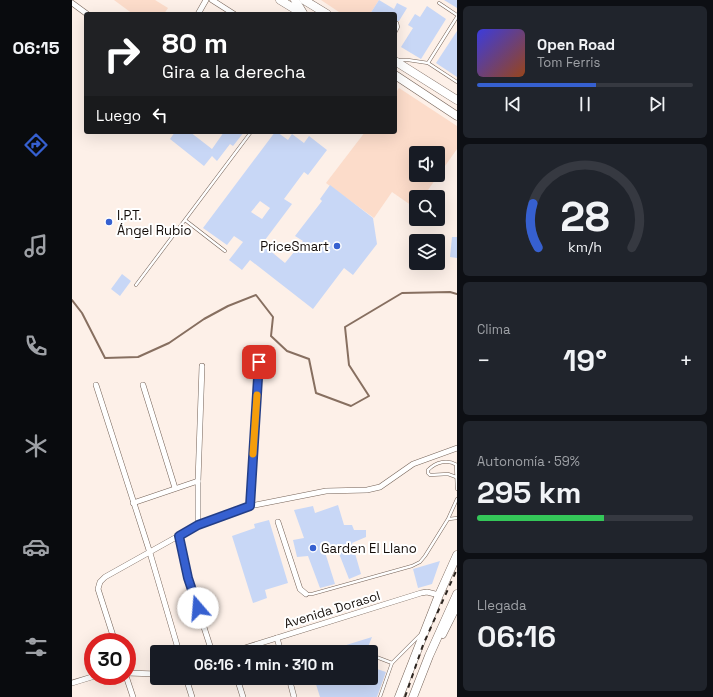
<!DOCTYPE html>
<html lang="es">
<head>
<meta charset="utf-8">
<style>
  body { margin:0; font-family:"Space Grotesk",sans-serif; background:#20242c; color:#f1f3f6; height:100vh; display:flex; flex-direction:column; font-size:15px; white-space:nowrap }
  * { box-sizing:border-box; margin:0 }
  p { font-size:13px; color:#9ea1a6 }
  .icon { flex:none; width:22px; height:22px; fill:none; stroke:currentColor; stroke-width:2; stroke-linecap:round; stroke-linejoin:round }
  .map { position:relative; flex:1; overflow:hidden }
  .side { display:flex; flex-direction:column; gap:6px; padding:6px; background:#0d0f14; width:256px }
  .side>* { flex:none }
  .hud { position:absolute; left:12px; top:12px; width:313px; height:122px; border-radius:4px; box-shadow:0 4px 16px #0002; background:#202124; color:#fff; overflow:hidden }
  .tools { position:absolute; left:337px; top:146px; display:grid; gap:8px }
  .tools a { display:grid; place-items:center; width:36px; height:36px; border-radius:4px; background:#171b24; box-shadow:0 4px 16px #0002; font-size:20px }
  .speed { position:absolute; left:12px; top:633px; display:flex; gap:8px; font-size:20px; font-weight:700; text-align:center }
  .speed>* { display:grid; place-content:center; width:52px; height:52px; border-radius:50%; background:#171b24; box-shadow:0 4px 16px #0002; line-height:1 }
  .speed .limit { border:6px solid #d22; background:#fff; color:#111 }
  .pin { position:absolute; display:grid; place-items:center; width:34px; height:34px; color:#fff; margin:-17px; border-radius:8px; box-shadow:0 2px 6px #0006 }
  .me { position:absolute; width:44px; margin:-22px; rotate:342deg; stroke-linejoin:round; filter:drop-shadow(0 0 3px #0008) }
  .turn { display:flex; align-items:center; gap:14px; height:84px; padding:0 12px; font-size:18px }
  .turn .icon { width:52px; height:52px; stroke-width:2.5 }
  .turn b { display:block; font-size:28px; line-height:34px }
  .then { display:flex; align-items:center; height:38px; padding:0 12px; background:#0003; gap:8px; font-size:15px }
  .big { font-size:30px; font-weight:800; line-height:1.1 }
  .side .tile { flex:1; display:flex; flex-direction:column; justify-content:center; gap:6px; min-width:0; padding:0 14px; border-radius:6px; background:#20242c }
  .side .dial { align-items:center; gap:0 }
  .dial svg { height:104px; overflow:visible; fill:none; stroke:#363941; stroke-width:7; stroke-linecap:round; text-anchor:middle }
  .dial text { fill:#f1f3f6; stroke:none }
  .song { display:flex; align-items:center; gap:12px }
  .cover { width:48px; height:48px; border-radius:6px; background:linear-gradient(135deg,hsl(240 70% 55%),hsl(20 70% 35%)) }
  .played { height:4px; border-radius:2px; background:linear-gradient(90deg,#3660d0 55%,#363941 55%) }
  .keys { display:flex; justify-content:space-around; direction:ltr }
  .heat { display:flex; justify-content:space-between; align-items:center; font-size:22px; direction:ltr }
  .charge { height:6px; border-radius:3px; background:linear-gradient(90deg,#34c759 59%,#363941 0) }
  .trip { position:absolute; left:78px; top:645px; width:228px; height:40px; border-radius:4px; background:#171b24; box-shadow:0 4px 16px #0002; font-weight:800; line-height:40px; text-align:center }
  main { display:flex; flex:1; min-height:0 }
  .dock { display:flex; flex-direction:column; width:72px; justify-content:space-around; align-items:center; background:#090b0e; color:#9ea1a6 }
  .dock .icon { width:28px; height:28px }
  .dock .active { color:#3660d0 }
  .dock b { font-size:18px; color:#f1f3f6 }
  .map>svg:first-child { display:block }
</style>
</head>
<body>
<main>
<nav class="dock">
<b>06:15</b>
<svg class="icon active" aria-label="directions" viewBox="0 0 24 24"><path d="M12 3l9 9-9 9-9-9zM9 14v-3h6M13 9l2 2-2 2"/></svg>
<svg class="icon" aria-label="music" viewBox="0 0 24 24"><path d="M9 18V5l10-2v13"/><circle cx="6" cy="18" r="3"/><circle cx="16" cy="16" r="3"/></svg>
<svg class="icon" aria-label="phone" viewBox="0 0 24 24"><path d="M5 4h4l2 5-3 2q2 4 5 5l2-3 5 2v4C11 20 4 13 5 4z"/></svg>
<svg class="icon" aria-label="climate" viewBox="0 0 24 24"><path d="M12 3v18M4 7l16 10M4 17L20 7"/></svg>
<svg class="icon" aria-label="car" viewBox="0 0 24 24"><path d="M5 17H2v-5l4-1 3-4h7l3 4 3 1v5h-3M9 17h6M6 11h13"/><circle cx="7" cy="17" r="2"/><circle cx="17" cy="17" r="2"/></svg>
<svg class="icon" aria-label="filters" viewBox="0 0 24 24"><path d="M4 7h16M4 17h16"/><circle cx="9" cy="7" r="2"/><circle cx="15" cy="17" r="2"/></svg>
</nav>
<div class="map">
<svg width="385" height="697" viewBox="0 0 385 697">
  <rect width="100%" height="100%" fill="#fdf0e8"/>
  <g fill="#fcdcca" fill-rule="evenodd">
    <path d="M 42,0 L 83,0 L 96,8 L 92,14 L 61,14 Z"/>
    <path d="M 249,0 L 307,0 L 298,14 L 270,14 Z"/>
    <path d="M 327,88 L 385,126 L 385,149 L 351,197 L 344,197 L 343,208 L 320,192 L 302,218 L 254,183 L 293,132 L 323,132 L 323,94 ZM 344,153 L 366,153 L 366,175 L 344,175 Z"/>
  </g>
  <g fill="none" stroke-linecap="round" stroke-linejoin="round">
    <path stroke="#876f60" stroke-width="2" d="M 0,300 L 10,313 L 33,358 L 66,357 L 97,343 L 132,319 L 156,306 L 184,295 L 201,317 L 199,336 L 215,351 L 237,359 L 244,393 L 279,406 L 297,396 L 277,365 L 273,327 L 330,293 L 378,292 L 385,294"/>
  </g>
  <g fill="#c8d7f6" fill-rule="evenodd">
    <path d="M 307,0 L 322,9 L 325,3 L 335,8 L 327,21 L 323,21 L 323,14 L 298,14 Z"/>
    <path d="M 372,0 L 385,0 L 385,8 Z"/>
    <path d="M 355,6 L 374,19 L 349,59 L 329,47 L 341,28 L 336,25 L 343,14 L 348,17 Z"/>
    <path d="M 385,31 L 385,77 L 364,63 Z"/>
    <path d="M 103,132 L 118,132 L 140,149 L 152,132 L 172,132 L 161,146 L 158,144 L 145,161 L 140,156 L 132,166 L 98,139 Z"/>
    <path d="M 203,132 L 205,132 L 216,140 L 220,134 L 232,143 L 237,136 L 255,150 L 236,175 L 232,172 L 212,199 L 220,204 L 190,244 L 213,263 L 231,241 L 223,236 L 250,201 L 248,199 L 258,185 L 301,218 L 305,244 L 281,275 L 272,268 L 241,309 L 178,260 L 170,270 L 157,260 L 171,242 L 162,236 L 155,245 L 131,228 ZM 188,201 L 198,208 L 190,219 L 179,212 Z"/>
    <path d="M 380,237 L 385,237 L 385,258 L 378,257 Z"/>
    <path d="M 50,274 L 59,281 L 48,296 L 39,289 Z"/>
    <path d="M 266,505 L 272,525 L 280,525 L 282,530 L 294,530 L 294,537 L 280,543 L 289,574 L 277,579 L 264,546 L 252,549 L 263,584 L 248,588 L 236,556 L 225,557 L 221,540 L 232,538 L 222,510 L 241,506 L 243,513 Z"/>
    <path d="M 197,520 L 216,583 L 193,590 L 195,598 L 181,603 L 160,536 L 183,528 L 182,524 Z"/>
    <path d="M 368,561 L 360,584 L 346,588 L 341,569 Z"/>
    <path d="M 300,637 L 294,652 L 255,652 L 255,651 Z"/>
    <path d="M 299,667 L 314,672 L 305,697 L 248,697 L 242,678 L 299,678 Z"/>
  </g>
  <g fill="none" stroke-linecap="round" stroke-linejoin="round">
    <g stroke="#756358" stroke-width="3.5">
      <g id="service">
        <path d="M 367,3 L 385,15"/>
        <path d="M 323,33 L 326,27 L 325,23"/>
        <path d="M 327,60 L 336,60 L 356,63 L 385,17"/>
        <path d="M 356,63 L 385,82"/>
        <path d="M 113,220 L 153,251"/>
        <path d="M 64,285 L 179,132"/>
        <path d="M 384,465 L 385,489"/>
        <path d="M 384,477 L 376,474 L 358,475 L 356,473 L 356,470 C 364,462 375,459 385,465"/>
        <path d="M 377,519 L 385,518"/>
        <path d="M 235,594 L 240,594 L 340,566 L 348,562 L 353,556 L 376,519 L 385,499"/>
        <path d="M 299,655 L 320,663"/>
        <path d="M 308,697 L 320,663 L 348,635"/>
      </g>
    </g>
    <g stroke="#756358" stroke-width="6">
      <g id="minor">
        <path d="M 140,0 L 162,14"/>
        <path d="M 0,3 L 15,14"/>
        <path d="M 126,14 L 134,0"/>
        <path d="M 24,385 L 78,553 L 107,652"/>
        <path d="M 71,385 L 103,488"/>
        <path d="M 61,503 L 126,481"/>
        <path d="M 178,506 L 187,362"/>
        <path d="M 206,522 L 228,589 L 234,594"/>
        <path d="M 126,525 L 126,481 L 130,366"/>
        <path d="M 107,536 L 116,578 L 140,652"/>
        <path d="M 205,638 L 209,652"/>
        <path d="M 43,642 L 26,589 L 28,582 L 33,577 L 126,525 L 178,506 L 254,491 L 295,490 L 308,487 L 341,464 L 385,448"/>
        <path d="M 160,652 L 349,593 L 355,592 L 367,595"/>
        <path d="M 55,673 L 85,674"/>
        <path d="M 54,676 L 61,697"/>
        <path d="M 114,678 L 120,697"/>
        <path d="M 165,678 L 171,697"/>
        <path d="M 217,678 L 222,697"/>
        <path d="M 0,683 L 23,676"/>
      </g>
    </g>
    <g stroke="#756358" stroke-width="7">
      <path id="tertiary" d="M 371,635 L 385,607"/>
    </g>
    <g stroke="#756358" stroke-width="9">
      <g id="primary">
        <path d="M 208,0 L 231,14"/>
        <path d="M 223,0 L 231,13"/>
        <path d="M 232,0 L 255,14"/>
        <path d="M 323,61 L 385,100"/>
        <path d="M 323,75 L 385,116"/>
        <path d="M 327,697 L 367,595 L 385,555"/>
        <path d="M 341,697 L 357,656 L 385,594"/>
      </g>
    </g>
    <use href="#service" stroke="#fff" stroke-width="2.5"/>
    <use href="#minor" stroke="#fff" stroke-width="5"/>
    <use href="#tertiary" stroke="#fff" stroke-width="6"/>
    <use href="#primary" stroke="#fff" stroke-width="8"/>
    <path stroke="#2c2520" stroke-width="2" stroke-dasharray="5 5" stroke-linecap="butt" d="M 333,697 L 351,645 L 385,569"/>
  </g>
  <g fill="none" stroke-linecap="round" stroke-linejoin="round">
    <g stroke="#233e87" stroke-width="10">
      <path id="route" d="M 126,608 L 116,578 L 107,536 L 126,525 L 178,506 L 187,362"/>
    </g>
    <use href="#route" stroke="#3660d0" stroke-width="7"/>
    <path stroke="#f59e0b" stroke-width="7" d="M 181,454 L 185,395"/>
  </g>
  <g fill="#3660d0" stroke="#fff" stroke-width="1.5">
    <circle cx="37" cy="222" r="4"/>
    <circle cx="265" cy="246" r="4"/>
    <circle cx="241" cy="548" r="4"/>
  </g>
  <g text-anchor="middle" stroke-width="4" stroke-linejoin="round" paint-order="stroke">
    <g font-size="13" fill="#140d09" stroke="#fff" text-anchor="start">
      <text x="45" y="220">I.P.T.<tspan x="45" dy="15">Ángel Rubio</tspan></text>
      <text x="257" y="251" text-anchor="end">PriceSmart</text>
      <text x="249" y="553">Garden El Llano</text>
    </g>
    <g font-size="13" fill="#140d09" stroke="#fff">
      <text transform="translate(260 609) rotate(-17)" y="5">Avenida Dorasol</text>
    </g>
  </g>
</svg>
<div class="tools">
<a><svg class="icon" aria-label="sound" viewBox="0 0 24 24"><path d="M4 9h4l5-4v14l-5-4H4zM17 9q2 3 0 6"/></svg></a>
<a><svg class="icon" aria-label="search" viewBox="0 0 24 24"><circle cx="10" cy="10" r="6"/><path d="M15 15l6 6"/></svg></a>
<a><svg class="icon" aria-label="layers" viewBox="0 0 24 24"><path d="M12 4l9 5-9 5-9-5zM3 14l9 5 9-5"/></svg></a>
</div>
<div class="speed"><div class="limit">30</div></div>
<div class="pin" style="left:187px;top:362px;background:#d93025"><svg class="icon" aria-label="arrive" viewBox="0 0 24 24"><path d="M6 21V4h12l-3 4 3 4H6"/></svg></div>
<svg class="me" style="left:126px;top:608px" viewBox="-20 -20 40 40"><circle r="19" fill="#fff"/><path d="M0-13L10 11 0 6-10 11z" fill="#3660d0"/></svg>
<div class="trip">06:16 · 1 min · 310 m</div>
<div class="hud">
<div class="turn"><svg class="icon" aria-label="right" viewBox="0 0 24 24"><path d="M7 20v-9h11M14 6l5 5-5 5"/></svg><div><b>80 m</b>Gira a la derecha</div></div>
<div class="then">Luego<svg class="icon" aria-label="left" viewBox="0 0 24 24"><path d="M17 20v-9H6M10 6l-5 5 5 5"/></svg></div>
</div>
</div>
<section class="side">
<div class="tile">
<div class="song"><i class="cover"></i><div><b>Open Road</b><p>Tom Ferris</p></div></div>
<div class="played"></div>
<div class="keys"><svg class="icon" aria-label="previous" viewBox="0 0 24 24"><path d="M18 5L8 12l10 7zM5 5v14"/></svg><svg class="icon" aria-label="pause" viewBox="0 0 24 24"><path d="M8 5v14M16 5v14"/></svg><svg class="icon" aria-label="next" viewBox="0 0 24 24"><path d="M6 5l10 7-10 7zM19 5v14"/></svg></div>
</div>
<div class="tile dial"><svg viewBox="0 0 100 80">
<path d="M14 69A42 42 0 1 1 86 69"/>
<path d="M14 69A42 42 0 0 1 10 35" stroke="#3660d0"/>
<text x="50" y="56" font-size="32" font-weight="700">28</text>
<text x="50" y="72" font-size="11">km/h</text>
</svg></div>
<div class="tile"><p>Clima</p>
<div class="heat"><a>−</a><b class="big">19°</b><a>+</a></div>
</div>
<div class="tile"><p>Autonomía · 59%</p><b class="big">295 km</b><div class="charge"></div></div>
<div class="tile"><p>Llegada</p><b class="big">06:16</b></div>
</section>
</main>
</body>
</html>
